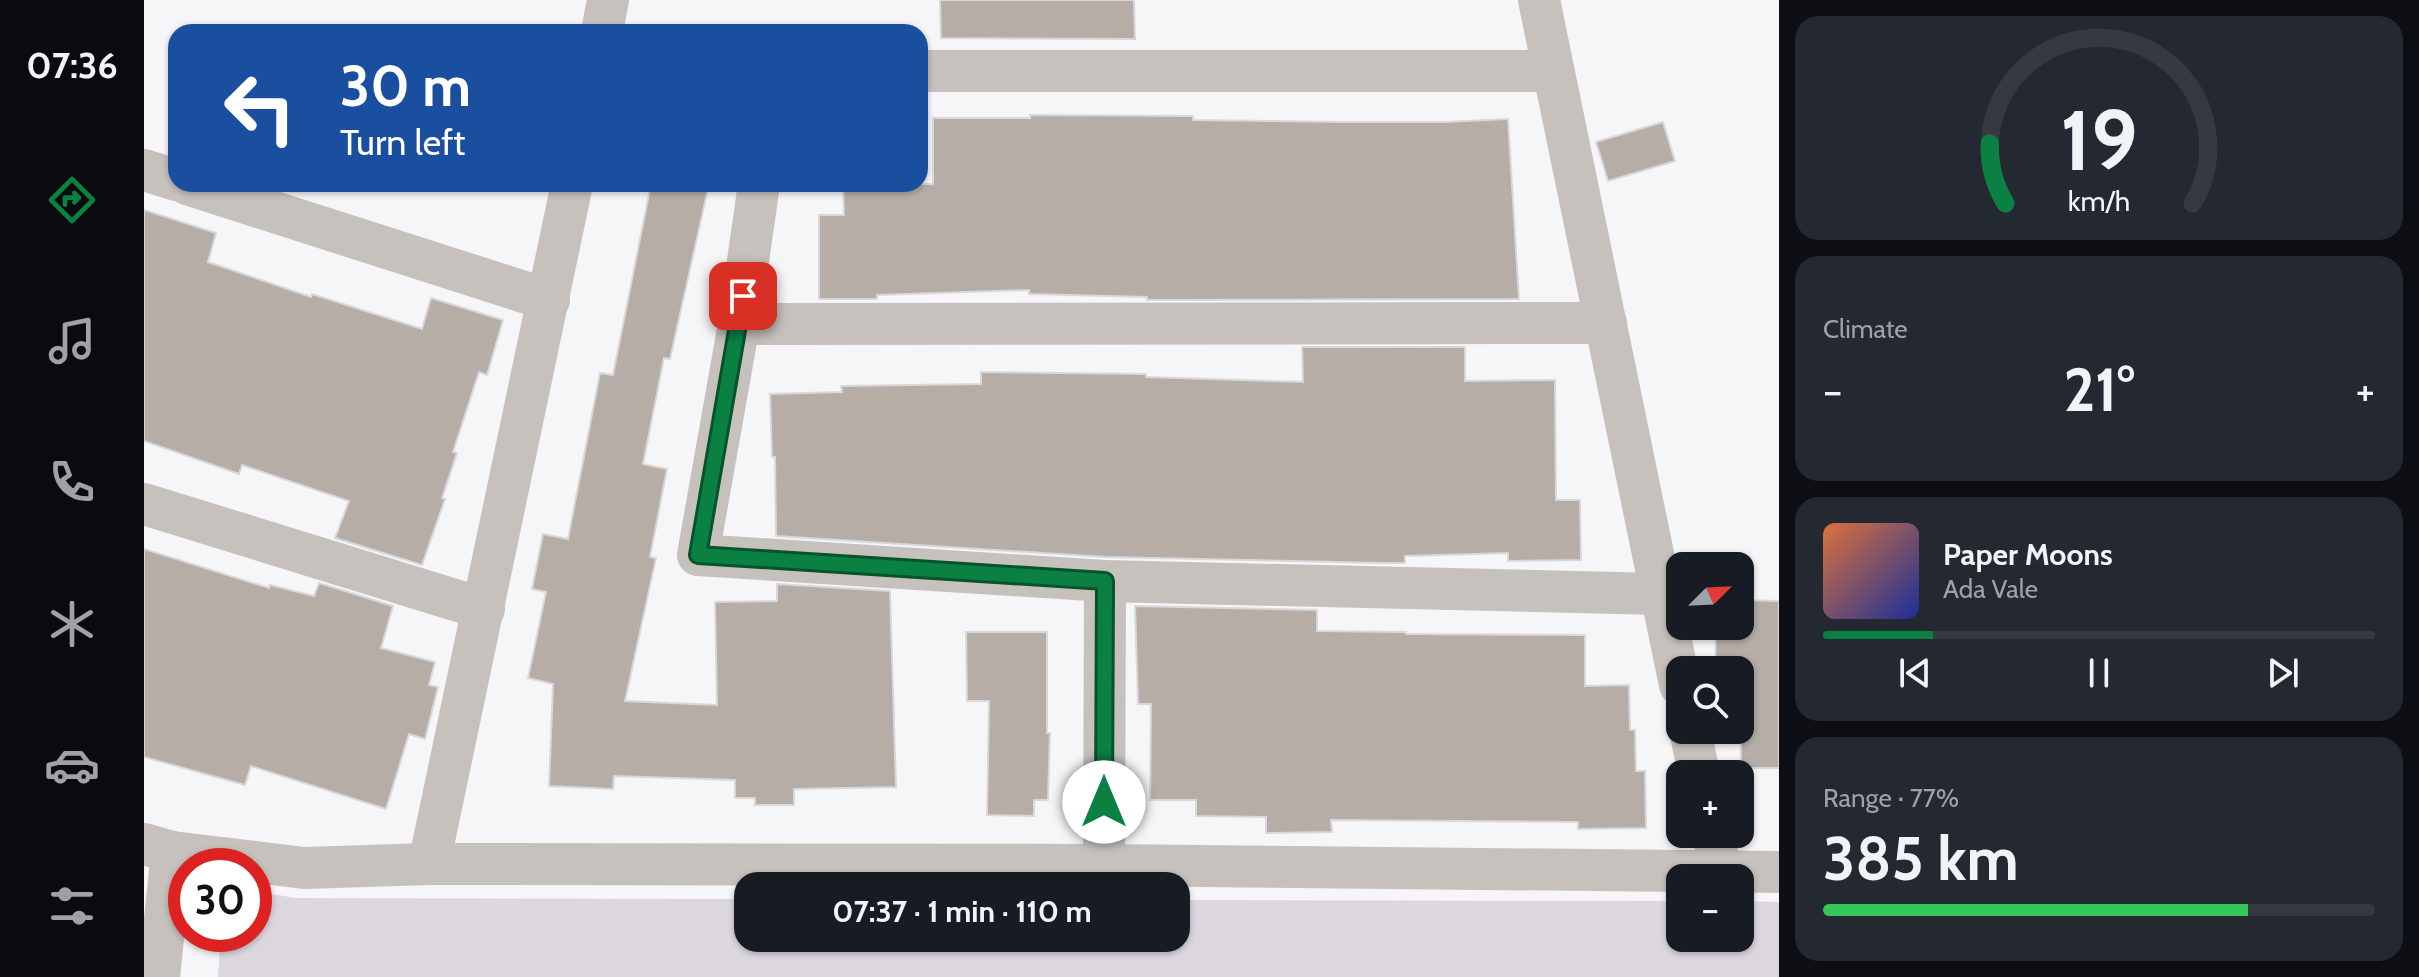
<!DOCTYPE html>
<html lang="en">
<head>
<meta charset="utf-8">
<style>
  body { margin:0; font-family:Cabin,sans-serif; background:#242831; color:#f1f3f6; height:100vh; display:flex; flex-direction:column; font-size:30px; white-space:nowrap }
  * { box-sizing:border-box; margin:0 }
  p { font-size:26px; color:#9ea1a6 }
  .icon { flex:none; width:44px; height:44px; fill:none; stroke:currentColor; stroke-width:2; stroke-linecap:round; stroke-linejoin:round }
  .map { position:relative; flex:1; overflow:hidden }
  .panel { display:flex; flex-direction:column; gap:16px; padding:16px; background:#0d0f14; width:640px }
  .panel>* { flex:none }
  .top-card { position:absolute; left:24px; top:24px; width:760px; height:168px; border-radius:24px; box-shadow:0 2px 6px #0004; background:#1a4fa0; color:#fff; overflow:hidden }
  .needle { width:52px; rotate:66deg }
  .fabs { position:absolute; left:1522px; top:552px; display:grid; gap:16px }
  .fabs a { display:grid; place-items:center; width:88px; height:88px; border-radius:16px; background:#171b24; box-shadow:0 2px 6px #0004; font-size:40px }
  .speed { position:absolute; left:24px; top:848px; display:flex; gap:16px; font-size:40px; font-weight:700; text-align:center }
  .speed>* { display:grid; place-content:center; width:104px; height:104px; border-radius:50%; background:#171b24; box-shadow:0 2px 6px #0004; line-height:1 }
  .speed .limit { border:12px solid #d22; background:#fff; color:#111 }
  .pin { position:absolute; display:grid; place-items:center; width:68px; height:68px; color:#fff; margin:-34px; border-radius:16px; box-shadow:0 4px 12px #0006 }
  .me { position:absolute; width:88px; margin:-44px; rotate:0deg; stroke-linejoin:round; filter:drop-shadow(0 0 6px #0008) }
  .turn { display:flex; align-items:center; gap:28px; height:168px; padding:0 40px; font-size:36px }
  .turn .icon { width:104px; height:104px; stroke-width:2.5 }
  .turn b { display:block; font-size:56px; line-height:68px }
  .big { font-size:60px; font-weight:700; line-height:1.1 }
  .panel .card { flex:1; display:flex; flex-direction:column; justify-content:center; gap:12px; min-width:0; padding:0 28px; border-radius:24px; background:#242831 }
  .panel .dial { align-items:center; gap:0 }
  .dial svg { height:208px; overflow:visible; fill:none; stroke:#363941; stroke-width:7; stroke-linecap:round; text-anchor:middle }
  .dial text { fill:#f1f3f6; stroke:none }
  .song { display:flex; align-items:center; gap:24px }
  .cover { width:96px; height:96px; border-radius:12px; background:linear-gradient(135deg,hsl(20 70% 55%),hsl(230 70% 35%)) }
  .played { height:8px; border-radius:4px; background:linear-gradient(90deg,#0b8043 20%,#363941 20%) }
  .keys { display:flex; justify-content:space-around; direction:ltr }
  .heat { display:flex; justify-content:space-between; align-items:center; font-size:44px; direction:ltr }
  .charge { height:12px; border-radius:6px; background:linear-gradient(90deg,#34c759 77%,#363941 0) }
  .trip { position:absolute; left:590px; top:872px; width:456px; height:80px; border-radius:24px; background:#171b24; box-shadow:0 2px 6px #0004; font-weight:700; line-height:80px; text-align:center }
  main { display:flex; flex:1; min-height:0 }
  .tab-bar { display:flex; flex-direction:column; width:144px; justify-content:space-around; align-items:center; background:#090b0e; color:#9ea1a6 }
  .tab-bar .icon { width:56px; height:56px }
  .tab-bar .current { color:#0b8043 }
  .tab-bar b { font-size:36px; color:#f1f3f6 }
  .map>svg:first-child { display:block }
</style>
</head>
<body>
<main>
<nav class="tab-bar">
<b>07:36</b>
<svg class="icon current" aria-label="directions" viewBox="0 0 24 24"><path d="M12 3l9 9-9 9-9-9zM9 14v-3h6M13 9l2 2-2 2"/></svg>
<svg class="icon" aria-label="music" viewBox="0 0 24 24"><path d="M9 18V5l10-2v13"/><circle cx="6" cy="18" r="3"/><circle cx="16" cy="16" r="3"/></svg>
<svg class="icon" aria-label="phone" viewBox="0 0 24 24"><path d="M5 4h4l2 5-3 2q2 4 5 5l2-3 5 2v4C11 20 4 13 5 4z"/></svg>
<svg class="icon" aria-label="climate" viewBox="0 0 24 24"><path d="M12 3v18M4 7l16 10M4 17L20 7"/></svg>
<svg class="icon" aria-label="car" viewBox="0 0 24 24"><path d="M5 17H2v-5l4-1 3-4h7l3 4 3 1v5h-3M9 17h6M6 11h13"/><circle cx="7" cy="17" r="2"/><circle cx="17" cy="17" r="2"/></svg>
<svg class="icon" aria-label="filters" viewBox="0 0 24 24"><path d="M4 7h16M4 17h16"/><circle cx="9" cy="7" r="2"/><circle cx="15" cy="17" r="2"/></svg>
</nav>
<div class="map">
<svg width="1635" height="977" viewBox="0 0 1635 977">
  <rect width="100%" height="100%" fill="#f6f6f8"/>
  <path fill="#dcd7df" d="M 110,891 L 152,898 L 604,899 L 604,938 L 1032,938 L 1032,900 L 1536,901 L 1536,938 L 1596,938 L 1596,901 L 1635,902 L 1635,977 L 74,977 L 77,934 L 110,934 Z"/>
  <g fill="#b5ada6" stroke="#d8d8da" stroke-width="2">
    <path d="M 796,0 L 990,0 L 991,39 L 797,38 Z"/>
    <path d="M 886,115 L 1049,116 L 1049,120 L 1199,122 L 1302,122 L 1364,119 L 1375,299 L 1003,300 L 1003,297 L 885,294 L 885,290 L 733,295 L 733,299 L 675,299 L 675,215 L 700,215 L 699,184 L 789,184 L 789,118 L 886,118 Z"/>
    <path d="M 1519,122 L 1531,161 L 1464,181 L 1452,142 Z"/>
    <path d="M 507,184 L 565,184 L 526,359 L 520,358 L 499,464 L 523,469 L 506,557 L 512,558 L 481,701 L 573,705 L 571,602 L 633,601 L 633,584 L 746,591 L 752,787 L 650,789 L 650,805 L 611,805 L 611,798 L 591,798 L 591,780 L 470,776 L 469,789 L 405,786 L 409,684 L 384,678 L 402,592 L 388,589 L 399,534 L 424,539 L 456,373 L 469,375 Z"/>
    <path d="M 0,210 L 72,233 L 64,262 L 167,297 L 168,294 L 278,329 L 287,298 L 359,320 L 343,375 L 335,372 L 309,452 L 313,453 L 298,498 L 301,499 L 278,565 L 191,538 L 205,501 L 98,465 L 95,474 L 0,441 Z"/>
    <path d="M 1158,347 L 1321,347 L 1321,381 L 1411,380 L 1412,500 L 1436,500 L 1437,560 L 1364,561 L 1364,553 L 1261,556 L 1261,563 L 1238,563 L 962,557 L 632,536 L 631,457 L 628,457 L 626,394 L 698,392 L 697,386 L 837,384 L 837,372 L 1002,374 L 1002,377 L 1159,382 Z"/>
    <path d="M 0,549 L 125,588 L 126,585 L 170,596 L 175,583 L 249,606 L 237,648 L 291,662 L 285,685 L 294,687 L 281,739 L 265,734 L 242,809 L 107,766 L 101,785 L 0,757 Z"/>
    <path d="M 1596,600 L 1635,601 L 1635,768 L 1597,768 L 1596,670 L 1571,670 L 1572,626 L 1596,626 Z"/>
    <path d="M 991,606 L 1173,610 L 1173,631 L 1262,632 L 1262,634 L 1441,635 L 1441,686 L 1485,685 L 1486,730 L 1491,730 L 1492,771 L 1501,771 L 1502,828 L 1434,829 L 1434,822 L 1187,820 L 1188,832 L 1122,833 L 1122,817 L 1052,816 L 1052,800 L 1006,800 L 1007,704 L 994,704 Z"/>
    <path d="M 822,632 L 903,632 L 903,733 L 906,733 L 904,800 L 890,800 L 890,816 L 843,815 L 845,701 L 823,701 Z"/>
  </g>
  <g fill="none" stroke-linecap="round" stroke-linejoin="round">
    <g stroke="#c6c1bd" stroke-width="42">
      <path d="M 1395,0 L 1536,685"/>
      <path d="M 458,32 L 464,0"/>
      <path d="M 776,71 L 1409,71"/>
      <path d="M 0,170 L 32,180"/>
      <path d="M 43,184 L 405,300"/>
      <path d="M 615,184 L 595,324 L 554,555 L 961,581 L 1516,594"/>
      <path d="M 595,324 L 1462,323"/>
      <path d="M 0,504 L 340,609"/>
      <path d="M 1546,730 L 1555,774"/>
      <path d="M 1569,834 L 1577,872"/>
      <path d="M 0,844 L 28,852 L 160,868 L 285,864 L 960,865 L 1635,872"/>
      <path d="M 285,864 L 428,184"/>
      <path d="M 960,865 L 961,581"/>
      <path d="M 15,977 L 28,852"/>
    </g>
  </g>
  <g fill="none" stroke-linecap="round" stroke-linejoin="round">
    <g stroke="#07532c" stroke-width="20">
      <path id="route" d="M 599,296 L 554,555 L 961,581 L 960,802"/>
    </g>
    <use href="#route" stroke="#0b8043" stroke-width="14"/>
  </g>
</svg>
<div class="fabs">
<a><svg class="needle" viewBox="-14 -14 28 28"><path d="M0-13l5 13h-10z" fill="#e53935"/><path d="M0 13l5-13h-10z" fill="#9ea1a6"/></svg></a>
<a><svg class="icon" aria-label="search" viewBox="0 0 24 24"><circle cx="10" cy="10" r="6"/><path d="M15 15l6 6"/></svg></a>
<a>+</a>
<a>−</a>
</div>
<div class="speed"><div class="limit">30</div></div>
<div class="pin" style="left:599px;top:296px;background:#d93025"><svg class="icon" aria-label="arrive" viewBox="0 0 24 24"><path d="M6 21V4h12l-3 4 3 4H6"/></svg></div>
<svg class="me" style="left:960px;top:802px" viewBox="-20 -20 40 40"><circle r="19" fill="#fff"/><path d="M0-13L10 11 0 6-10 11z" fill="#0b8043"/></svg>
<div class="trip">07:37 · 1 min · 110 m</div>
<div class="top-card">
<div class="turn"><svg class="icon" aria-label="left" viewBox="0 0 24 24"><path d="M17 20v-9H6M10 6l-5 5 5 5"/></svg><div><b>30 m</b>Turn left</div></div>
</div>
</div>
<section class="panel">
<div class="card dial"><svg viewBox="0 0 100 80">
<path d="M14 69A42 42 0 1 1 86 69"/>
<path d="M14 69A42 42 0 0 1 8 46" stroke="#0b8043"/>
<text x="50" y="56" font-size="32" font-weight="700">19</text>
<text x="50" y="72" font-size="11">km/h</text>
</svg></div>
<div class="card"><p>Climate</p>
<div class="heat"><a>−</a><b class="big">21°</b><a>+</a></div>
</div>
<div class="card">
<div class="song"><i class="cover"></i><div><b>Paper Moons</b><p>Ada Vale</p></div></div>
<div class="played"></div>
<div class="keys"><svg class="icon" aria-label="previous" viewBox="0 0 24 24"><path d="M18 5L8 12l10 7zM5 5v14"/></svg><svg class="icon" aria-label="pause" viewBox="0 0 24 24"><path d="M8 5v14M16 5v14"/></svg><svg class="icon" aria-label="next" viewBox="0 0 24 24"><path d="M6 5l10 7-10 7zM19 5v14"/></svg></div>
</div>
<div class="card"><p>Range · 77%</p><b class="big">385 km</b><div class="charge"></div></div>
</section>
</main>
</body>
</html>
